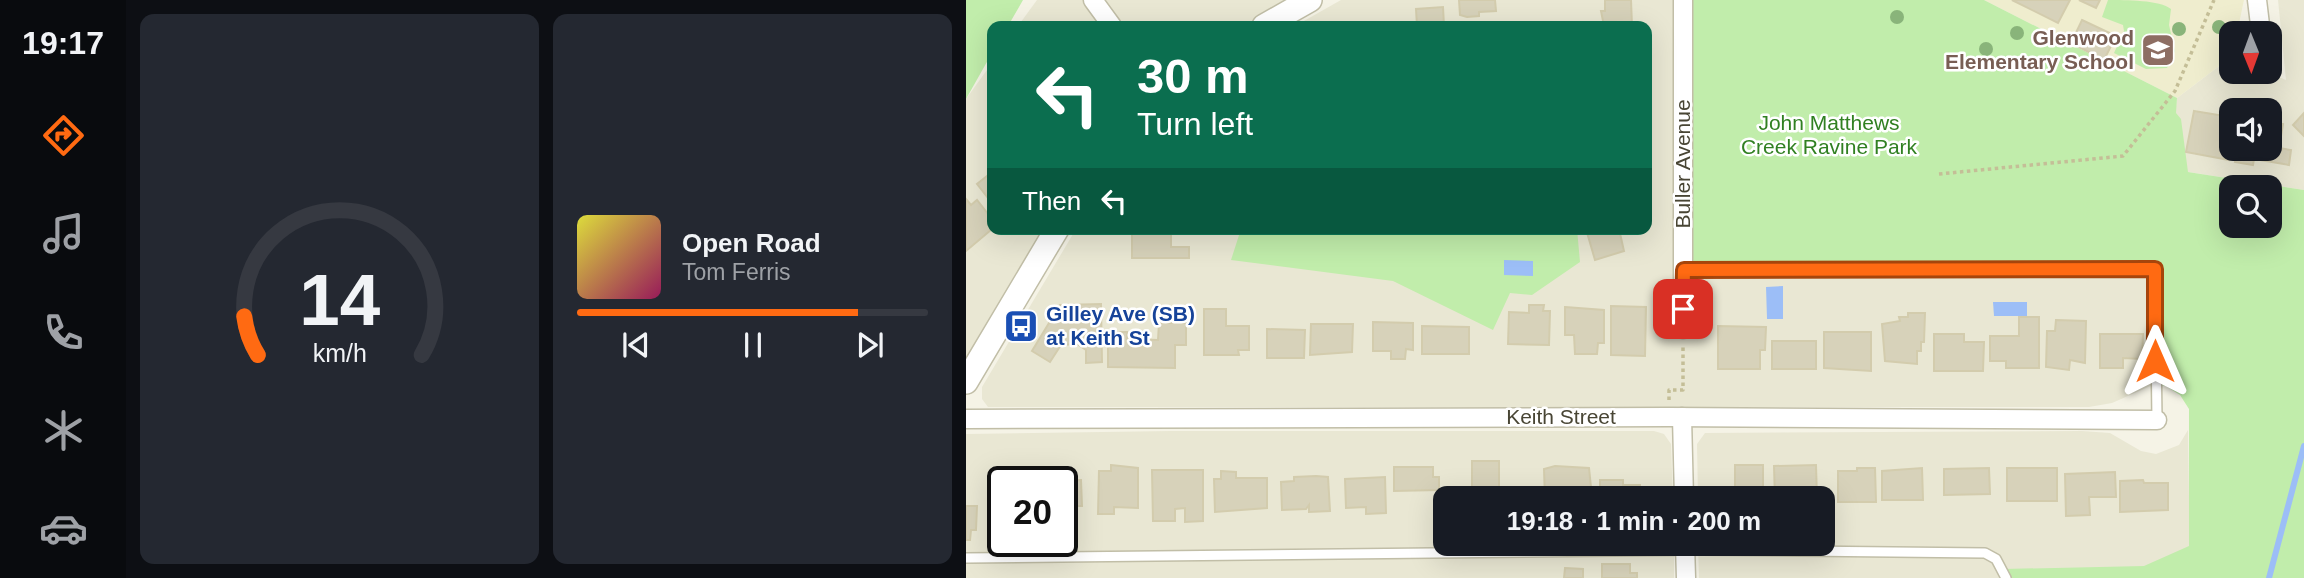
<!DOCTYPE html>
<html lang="en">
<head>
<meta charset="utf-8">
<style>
  body { margin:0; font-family:Arial,sans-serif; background:#242831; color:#f1f3f6; height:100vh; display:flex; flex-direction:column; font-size:26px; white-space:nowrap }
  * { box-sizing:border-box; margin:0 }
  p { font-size:23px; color:#9ea1a6 }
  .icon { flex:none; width:38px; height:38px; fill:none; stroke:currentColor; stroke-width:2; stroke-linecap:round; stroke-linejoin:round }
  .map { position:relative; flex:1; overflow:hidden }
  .side { display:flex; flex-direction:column; gap:14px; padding:14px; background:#0d0f14; width:840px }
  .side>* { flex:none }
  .banner { position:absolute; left:21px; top:21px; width:665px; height:214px; border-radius:14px; box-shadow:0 7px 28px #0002; background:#0b6e4f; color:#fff; overflow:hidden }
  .needle { width:46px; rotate:179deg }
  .fabs { position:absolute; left:1253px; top:21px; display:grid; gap:14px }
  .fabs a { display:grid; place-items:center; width:63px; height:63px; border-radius:14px; background:#171b24; box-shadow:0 7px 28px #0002; font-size:35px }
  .speed { position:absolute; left:21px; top:466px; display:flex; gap:14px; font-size:35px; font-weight:700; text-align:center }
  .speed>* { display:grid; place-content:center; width:91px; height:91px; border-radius:50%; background:#171b24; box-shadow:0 7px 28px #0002; line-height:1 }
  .speed .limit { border:4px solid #111; border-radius:10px; background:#fff; color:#111 }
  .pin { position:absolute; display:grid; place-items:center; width:60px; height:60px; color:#fff; margin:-30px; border-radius:14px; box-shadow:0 4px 10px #0006 }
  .me { position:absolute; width:77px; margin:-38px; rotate:0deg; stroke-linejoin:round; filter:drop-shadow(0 0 5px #0008) }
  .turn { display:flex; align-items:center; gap:24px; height:147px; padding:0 35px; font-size:32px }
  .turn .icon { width:91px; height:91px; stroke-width:2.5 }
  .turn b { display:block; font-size:49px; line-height:60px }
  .then { display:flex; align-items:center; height:66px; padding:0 35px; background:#0003; gap:14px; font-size:26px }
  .side .card { flex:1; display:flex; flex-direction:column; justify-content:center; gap:10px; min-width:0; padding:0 24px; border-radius:14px; background:#242831 }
  .side .dial { align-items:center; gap:0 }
  .dial svg { height:182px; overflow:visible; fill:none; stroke:#363941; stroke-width:7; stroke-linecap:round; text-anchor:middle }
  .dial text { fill:#f1f3f6; stroke:none }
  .song { display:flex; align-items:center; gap:21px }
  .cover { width:84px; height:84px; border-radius:10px; background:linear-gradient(135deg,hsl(60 70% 55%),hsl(330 70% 35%)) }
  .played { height:7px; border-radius:4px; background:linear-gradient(90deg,#ff6a12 80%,#363941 80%) }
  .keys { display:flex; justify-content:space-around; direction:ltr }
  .side .tiles { flex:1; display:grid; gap:14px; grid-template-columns:repeat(2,1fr) }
  .trip { position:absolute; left:467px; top:486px; width:402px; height:70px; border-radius:14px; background:#171b24; box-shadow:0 7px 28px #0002; font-weight:700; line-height:70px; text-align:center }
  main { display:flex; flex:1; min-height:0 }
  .tabs { display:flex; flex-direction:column; width:126px; justify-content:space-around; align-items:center; background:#090b0e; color:#9ea1a6 }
  .tabs .icon { width:49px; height:49px }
  .tabs .active { color:#ff6a12 }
  .tabs b { font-size:32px; color:#f1f3f6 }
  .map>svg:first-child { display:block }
</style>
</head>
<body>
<main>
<nav class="tabs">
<b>19:17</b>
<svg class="icon active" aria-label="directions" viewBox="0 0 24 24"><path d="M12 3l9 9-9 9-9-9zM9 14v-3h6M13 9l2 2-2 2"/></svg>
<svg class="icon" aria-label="music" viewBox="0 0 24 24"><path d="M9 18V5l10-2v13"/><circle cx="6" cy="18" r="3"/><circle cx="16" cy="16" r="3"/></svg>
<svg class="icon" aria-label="phone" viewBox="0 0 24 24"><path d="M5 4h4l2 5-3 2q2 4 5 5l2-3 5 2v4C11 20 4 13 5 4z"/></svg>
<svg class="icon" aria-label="climate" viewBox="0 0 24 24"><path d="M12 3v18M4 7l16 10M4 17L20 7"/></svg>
<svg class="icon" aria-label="car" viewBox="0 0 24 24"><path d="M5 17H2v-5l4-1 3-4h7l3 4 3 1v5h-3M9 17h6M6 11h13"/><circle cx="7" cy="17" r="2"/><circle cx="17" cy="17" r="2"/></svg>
</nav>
<section class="side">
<div class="tiles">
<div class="card dial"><svg viewBox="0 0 100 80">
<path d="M14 69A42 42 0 1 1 86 69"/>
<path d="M14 69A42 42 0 0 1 8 52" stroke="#ff6a12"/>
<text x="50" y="56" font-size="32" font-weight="700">14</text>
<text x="50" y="72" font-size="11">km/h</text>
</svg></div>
<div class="card">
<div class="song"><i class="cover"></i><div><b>Open Road</b><p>Tom Ferris</p></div></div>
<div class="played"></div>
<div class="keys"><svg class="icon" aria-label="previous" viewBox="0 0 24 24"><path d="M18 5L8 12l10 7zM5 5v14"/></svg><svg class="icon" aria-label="pause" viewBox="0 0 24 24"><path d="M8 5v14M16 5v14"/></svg><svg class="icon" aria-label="next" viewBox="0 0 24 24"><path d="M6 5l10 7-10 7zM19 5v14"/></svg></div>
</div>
</div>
</section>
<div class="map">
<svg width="1338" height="578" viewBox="0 0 1338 578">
  <rect width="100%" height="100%" fill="#f5f3e6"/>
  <g fill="#e9e7d3" fill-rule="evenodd">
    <path d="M 71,0 L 121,0 L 140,26 L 52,26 Z"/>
    <path d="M 135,0 L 323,0 L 278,26 L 154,26 Z"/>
    <path d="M 375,0 L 709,0 L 726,329 L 726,270 L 1189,269 L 1189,384 L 1146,403 L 1123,407 L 22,407 L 16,399 L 16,387 L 110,229 L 681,229 L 681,26 L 329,26 Z"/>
    <path d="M 1312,0 L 1338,0 L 1338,190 L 1203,169 L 1211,98 L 1265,57 L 1265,72 L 1302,72 L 1320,80 ZM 1265,110 L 1304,110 L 1304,149 L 1265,149 Z"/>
    <path d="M 26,63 L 26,229 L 81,229 L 0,364 L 0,99 Z"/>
    <path d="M 1222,430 L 1224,566 L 1040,578 L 733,578 L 732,544 L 858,544 L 858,499 L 732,499 L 731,444 L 739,433 L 1116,431 L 1144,433 L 1175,451 L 1190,454 L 1213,445 Z"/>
    <path d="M 205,431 L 688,431 L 698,434 L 705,444 L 707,499 L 480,499 L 480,544 L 708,544 L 708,578 L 0,578 L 0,434 ZM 37,481 L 96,481 L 96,541 L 37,541 Z"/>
  </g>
  <path fill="#efedce" d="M 1018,0 L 1278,0 L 1271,33 L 1265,33 L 1265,57 L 1211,98 Z"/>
  <g fill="#c1edab" fill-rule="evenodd">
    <path d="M 0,0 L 57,0 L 42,26 L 26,26 L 26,53 L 0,99 Z"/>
    <path d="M 727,0 L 1018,0 L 1211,98 L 1210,113 L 1215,119 L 1222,172 L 1338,190 L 1338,578 L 1040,578 L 1037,569 L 1178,566 L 1223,546 L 1223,409 L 1214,395 L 1200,386 L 1189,384 L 1189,269 L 726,270 ZM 1265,187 L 1304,187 L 1304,226 L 1265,226 Z"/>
    <path d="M 1142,0 C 1160,0 1194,0 1205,9 L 1203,25 L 1209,51 L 1201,68 L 1180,69 L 1148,53 L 1158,31 L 1157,25 L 1136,17 Z"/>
    <path d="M 275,229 L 436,229 L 448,235 L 453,229 L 611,229 L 614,262 L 566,295 L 544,293 L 527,330 L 427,281 L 265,260 Z"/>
  </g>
  <g fill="#9cbef7">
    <path d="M 538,260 L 567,261 L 567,276 L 538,275 Z"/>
    <path d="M 817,286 L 817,319 L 801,319 L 800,287 Z"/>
    <path d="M 1027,302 L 1061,302 L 1061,316 L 1028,316 Z"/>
  </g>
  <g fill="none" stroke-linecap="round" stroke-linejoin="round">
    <path stroke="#9cbef7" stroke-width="6" d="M 1303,578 L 1338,446"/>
  </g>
  <g fill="#d7d2ba" stroke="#d3ccad" stroke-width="2">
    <path d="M 493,0 L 529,0 L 530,11 L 513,12 L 513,16 L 501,17 L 494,15 Z"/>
    <path d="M 639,0 L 665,0 L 666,26 L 638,26 L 635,11 L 639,11 Z"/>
    <path d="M 1046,0 L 1104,0 L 1092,23 Z"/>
    <path d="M 1113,0 L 1134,0 L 1130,8 Z"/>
    <path d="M 477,7 L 478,26 L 451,26 L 450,9 Z"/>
    <path d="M 1116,20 L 1150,36 L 1138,60 L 1105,43 Z"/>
    <path d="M 1228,111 L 1265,117 L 1263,160 L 1220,152 Z"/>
    <path d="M 1338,113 L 1338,136 L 1327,125 Z"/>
    <path d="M 1304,122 L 1317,124 L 1313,148 L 1325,150 L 1323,165 L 1288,159 L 1287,165 L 1269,162 L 1272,149 L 1304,149 Z"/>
    <path d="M 26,172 L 26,203 L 11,184 Z"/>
    <path d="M 0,199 L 5,205 L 11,200 L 26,219 L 26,229 L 0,251 Z"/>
    <path d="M 166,229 L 205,229 L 205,247 L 223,247 L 223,258 L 166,258 Z"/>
    <path d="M 620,229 L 653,229 L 658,251 L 629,260 Z"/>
    <path d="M 135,304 L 136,362 L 120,363 L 120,350 L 111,344 L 95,345 L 84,362 L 66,351 L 94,305 Z"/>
    <path d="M 563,305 L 578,305 L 577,311 L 584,311 L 583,345 L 542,344 L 543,312 L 563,313 Z"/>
    <path d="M 645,306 L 680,307 L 679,356 L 645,355 Z"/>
    <path d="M 599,307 L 638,310 L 638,343 L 632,343 L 631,354 L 609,354 L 608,335 L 599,335 Z"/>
    <path d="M 238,309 L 260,309 L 260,326 L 283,326 L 283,350 L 272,350 L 273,355 L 238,355 Z"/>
    <path d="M 942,313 L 959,313 L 958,342 L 955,342 L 955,351 L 951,351 L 951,364 L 919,361 L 916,324 L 934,321 L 933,317 L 942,317 Z"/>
    <path d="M 1053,317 L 1073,317 L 1073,368 L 1040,368 L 1040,361 L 1024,361 L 1024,336 L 1053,336 Z"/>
    <path d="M 1090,320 L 1120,321 L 1119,363 L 1104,360 L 1103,370 L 1080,367 L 1081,331 L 1089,331 Z"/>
    <path d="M 407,322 L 447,323 L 447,350 L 440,349 L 439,359 L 425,359 L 425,351 L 407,351 Z"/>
    <path d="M 193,323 L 220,323 L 220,345 L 209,345 L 209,368 L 142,367 L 142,332 L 161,332 L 161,339 L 192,340 Z"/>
    <path d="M 345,324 L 387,324 L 386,352 L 344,355 Z"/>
    <path d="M 456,326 L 503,327 L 503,354 L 456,354 Z"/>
    <path d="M 752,326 L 800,327 L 799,350 L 794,350 L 794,369 L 752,369 Z"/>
    <path d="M 301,329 L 339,330 L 338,358 L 301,358 Z"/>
    <path d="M 858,332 L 905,332 L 905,371 L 858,368 Z"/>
    <path d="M 968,334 L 998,334 L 998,342 L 1018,342 L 1017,371 L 968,371 Z"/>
    <path d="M 1134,334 L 1177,334 L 1176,359 L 1157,358 L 1157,368 L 1134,368 Z"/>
    <rect x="806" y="341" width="44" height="28"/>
    <rect x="506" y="461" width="27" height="38"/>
    <path d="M 145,465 L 172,468 L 172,508 L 148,507 L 148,514 L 132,514 L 133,471 L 145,471 Z"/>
    <rect x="769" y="465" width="28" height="34"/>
    <path d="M 850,465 L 851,499 L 809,499 L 808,466 Z"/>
    <path d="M 589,466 L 623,468 L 626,497 L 579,499 L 578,469 Z"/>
    <path d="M 428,467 L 467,467 L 467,477 L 473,477 L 473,490 L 428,491 Z"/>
    <path d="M 891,468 L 909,468 L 910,502 L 872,502 L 872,471 L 891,471 Z"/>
    <path d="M 956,468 L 957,500 L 916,500 L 916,471 Z"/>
    <path d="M 1023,468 L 1024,494 L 978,495 L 978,469 Z"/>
    <rect x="1041" y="468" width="50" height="33"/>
    <path d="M 186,470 L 237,470 L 237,521 L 219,522 L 219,508 L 209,509 L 209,521 L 187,521 Z"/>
    <path d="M 255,471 L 270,472 L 270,478 L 301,478 L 301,508 L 249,512 L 248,479 L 255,479 Z"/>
    <path d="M 1149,472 L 1150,497 L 1123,497 L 1124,515 L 1100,516 L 1099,474 Z"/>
    <path d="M 97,475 L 97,481 L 115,480 L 116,506 L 110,506 L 110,511 L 96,512 L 96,481 L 77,481 L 77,476 Z"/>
    <path d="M 350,476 L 362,477 L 364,511 L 343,512 L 343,505 L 340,509 L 316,510 L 315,482 L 328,481 L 328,477 Z"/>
    <path d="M 419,477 L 420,513 L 400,514 L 400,507 L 380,508 L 379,479 Z"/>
    <path d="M 634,480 L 657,480 L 657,485 L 674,485 L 674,499 L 634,499 Z"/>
    <path d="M 1177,480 L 1178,483 L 1202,483 L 1202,510 L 1154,512 L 1154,481 Z"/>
    <path d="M 23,487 L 37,487 L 37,519 L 24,519 Z"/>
    <path d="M 0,506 L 11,506 L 10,530 L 5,530 L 4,540 L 0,540 Z"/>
    <path d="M 636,564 L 664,564 L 664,573 L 671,573 L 671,578 L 636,578 Z"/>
    <path d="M 599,568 L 617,569 L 617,578 L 598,578 Z"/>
  </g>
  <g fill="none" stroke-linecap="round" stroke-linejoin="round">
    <g stroke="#c1bea7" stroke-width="12">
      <g id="service">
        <path d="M 718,269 L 1189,269 L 1191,420"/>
        <path d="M 0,558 L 736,550 L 1019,553 L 1030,559 L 1040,578"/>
      </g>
    </g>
    <g stroke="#c1bea7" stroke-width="21">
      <g id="minor">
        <path d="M 127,0 L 146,26"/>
        <path d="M 717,0 L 717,329"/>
        <path d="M 1291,0 L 1295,33"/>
        <path d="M 716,417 L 718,499"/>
        <path d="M 0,419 L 703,417 L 1191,420"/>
        <path d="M 719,544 L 720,578"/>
      </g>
    </g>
    <g stroke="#c1bea7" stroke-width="26">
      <g id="tertiary">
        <path d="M 298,26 L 344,0"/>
        <path d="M 0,382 L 91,229"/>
      </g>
    </g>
    <g stroke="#c4be97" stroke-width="3.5" stroke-dasharray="3.5 3.5" stroke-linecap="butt">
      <path d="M 973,174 L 1157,156 L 1209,91 L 1248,0"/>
      <path d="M 703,400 L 703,390 L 717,390 L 717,345"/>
    </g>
    <use href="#service" stroke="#fff" stroke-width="9"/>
    <use href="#minor" stroke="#fff" stroke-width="18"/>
    <use href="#tertiary" stroke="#fff" stroke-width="23"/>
  </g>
  <g fill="#89b47a">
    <circle cx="931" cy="17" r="7"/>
    <circle cx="1253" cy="27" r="7"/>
    <circle cx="1213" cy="29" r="7"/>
    <circle cx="1051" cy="33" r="7"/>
    <circle cx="1020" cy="49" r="7"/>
  </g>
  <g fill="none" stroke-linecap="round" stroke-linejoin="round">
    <g stroke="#a6450c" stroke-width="18">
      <path id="route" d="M 717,309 L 718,270 L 1189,269 L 1189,361"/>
    </g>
    <use href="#route" stroke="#ff6a12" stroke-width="12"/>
  </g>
  <defs>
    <g id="school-square" transform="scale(1.75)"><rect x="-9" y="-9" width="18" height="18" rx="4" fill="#8d6e63" stroke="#fff"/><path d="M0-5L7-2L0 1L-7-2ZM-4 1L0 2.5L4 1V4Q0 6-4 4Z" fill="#fff"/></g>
    <g id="bus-square" transform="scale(1.75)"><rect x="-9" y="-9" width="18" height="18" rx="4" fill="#1a4fb4" stroke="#fff"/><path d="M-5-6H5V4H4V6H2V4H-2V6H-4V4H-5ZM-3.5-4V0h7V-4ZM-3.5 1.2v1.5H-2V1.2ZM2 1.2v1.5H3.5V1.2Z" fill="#fff"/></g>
  </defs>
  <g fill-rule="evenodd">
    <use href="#school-square" x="1192" y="50"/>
    <use href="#bus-square" x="55" y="326"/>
  </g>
  <g text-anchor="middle" stroke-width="5" stroke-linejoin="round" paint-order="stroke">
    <g font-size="21" font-weight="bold" fill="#785e54" stroke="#fff" text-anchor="end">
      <text x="1168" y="45">Glenwood<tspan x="1168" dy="24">Elementary School</tspan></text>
    </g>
    <g font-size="21" fill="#318022" stroke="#fff">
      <text x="863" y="130">John Matthews<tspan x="863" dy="24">Creek Ravine Park</tspan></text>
    </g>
    <g font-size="21" fill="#484534" stroke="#fff">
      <text transform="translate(717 164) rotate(-90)" y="7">Buller Avenue</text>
      <text x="595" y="424">Keith Street</text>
    </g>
    <g font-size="21" font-weight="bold" fill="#164399" stroke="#fff" text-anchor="start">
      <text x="80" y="321">Gilley Ave (SB)<tspan x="80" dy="24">at Keith St</tspan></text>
    </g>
  </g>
</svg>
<div class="fabs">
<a><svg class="needle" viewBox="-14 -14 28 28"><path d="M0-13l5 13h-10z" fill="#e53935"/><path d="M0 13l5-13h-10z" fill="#9ea1a6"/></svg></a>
<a><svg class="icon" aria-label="sound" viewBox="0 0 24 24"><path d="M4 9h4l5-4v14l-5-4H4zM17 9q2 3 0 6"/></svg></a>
<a><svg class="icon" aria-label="search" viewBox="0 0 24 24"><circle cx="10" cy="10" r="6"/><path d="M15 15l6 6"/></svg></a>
</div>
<div class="speed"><div class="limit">20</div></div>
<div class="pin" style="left:717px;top:309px;background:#d93025"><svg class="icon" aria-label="arrive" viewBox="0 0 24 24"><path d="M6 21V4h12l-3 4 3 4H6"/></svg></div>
<svg class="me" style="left:1189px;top:361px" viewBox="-20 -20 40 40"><path d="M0-17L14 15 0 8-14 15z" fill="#ff6a12" stroke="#fff" stroke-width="4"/></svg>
<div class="trip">19:18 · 1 min · 200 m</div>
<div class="banner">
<div class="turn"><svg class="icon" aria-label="left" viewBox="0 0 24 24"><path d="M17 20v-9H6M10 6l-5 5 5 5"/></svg><div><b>30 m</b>Turn left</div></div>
<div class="then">Then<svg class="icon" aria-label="left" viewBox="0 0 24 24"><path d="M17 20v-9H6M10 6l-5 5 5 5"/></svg></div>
</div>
</div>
</main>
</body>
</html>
